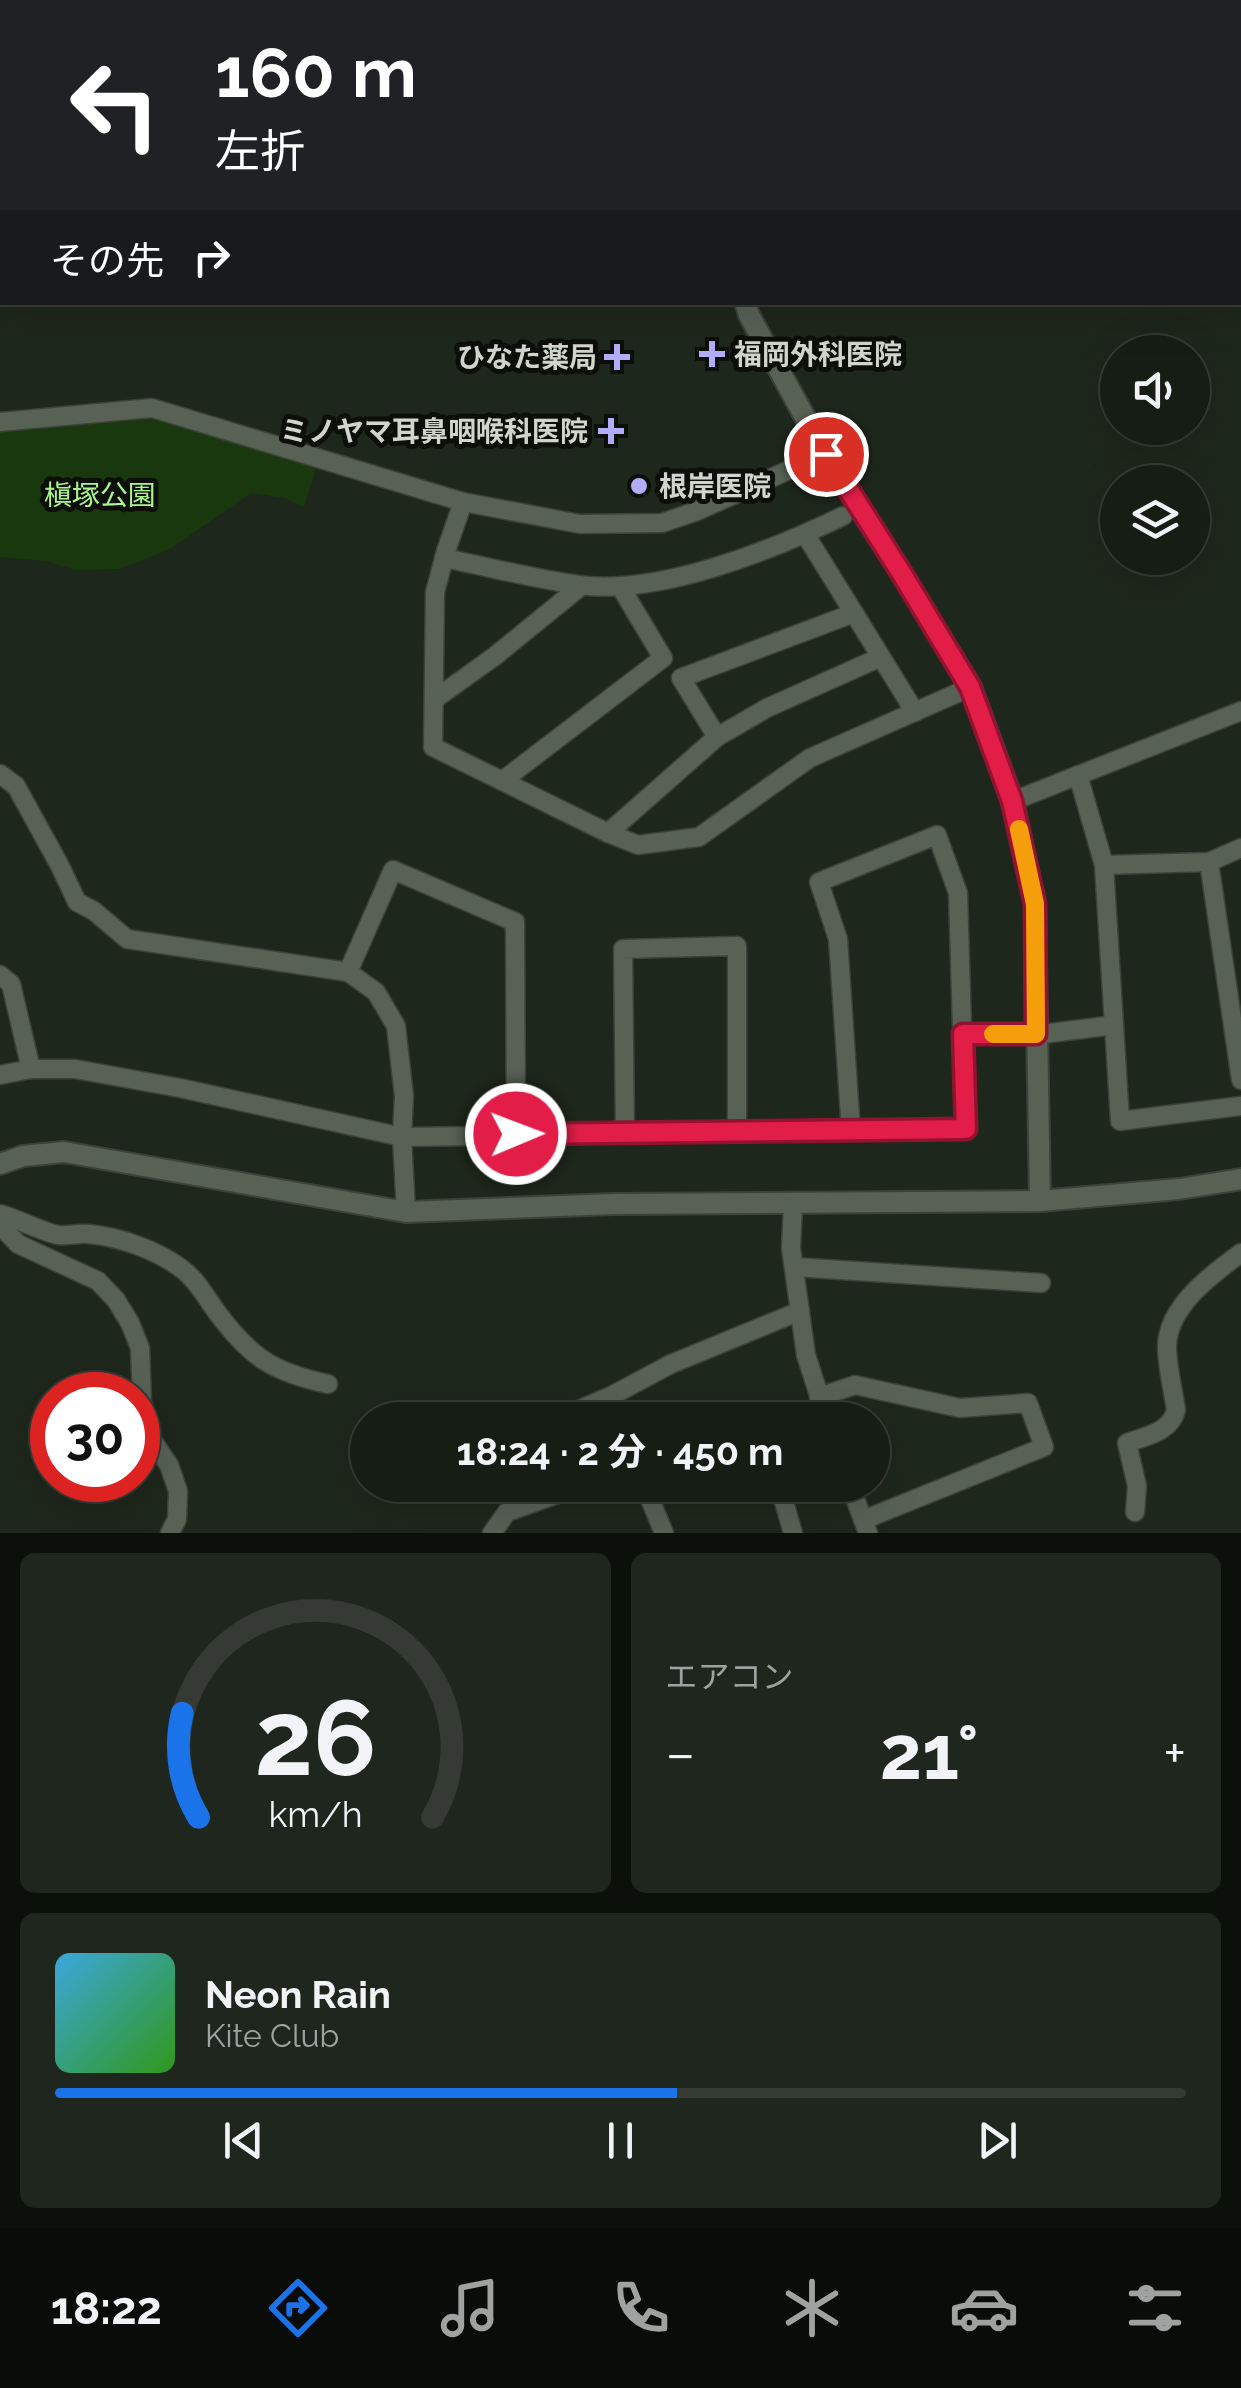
<!DOCTYPE html>
<html lang="ja">
<head>
<meta charset="utf-8">
<style>
  body { margin:0; font-family:Raleway,"Noto Sans JP",sans-serif; background:#1f261d; color:#f1f3f6; height:100vh; display:flex; flex-direction:column; font-size:38px; white-space:nowrap }
  * { box-sizing:border-box; margin:0 }
  p { font-size:32px; color:#9ea2a0 }
  .icon { flex:none; width:55px; height:55px; fill:none; stroke:currentColor; stroke-width:2; stroke-linecap:round; stroke-linejoin:round }
  .map { position:relative; height:1533px; overflow:hidden }
  .side { display:flex; flex-direction:column; gap:20px; padding:20px; background:#0c100b; flex:1 }
  .side>* { flex:none }
  .guide { position:absolute; left:0px; top:0px; width:1242px; height:305px; box-shadow:0 10px 40px #0002,0 0 0 2px #353b34; background:#202124; color:#fff; overflow:hidden }
  .controls { position:absolute; left:1100px; top:335px; display:grid; gap:20px }
  .controls a { display:grid; place-items:center; width:110px; height:110px; border-radius:50%; background:#161d14; box-shadow:0 10px 40px #0002,0 0 0 2px #353b34; font-size:50px }
  .speed { position:absolute; left:30px; top:1372px; display:flex; gap:20px; font-size:50px; font-weight:700; text-align:center }
  .speed>* { display:grid; place-content:center; width:130px; height:130px; border-radius:50%; background:#161d14; box-shadow:0 10px 40px #0002,0 0 0 2px #353b34; line-height:1 }
  .speed .limit { border:15px solid #d22; background:#fff; color:#111 }
  .pin { position:absolute; display:grid; place-items:center; width:85px; height:85px; color:#fff; margin:-42px; border:5px solid #fff; border-radius:50%; box-shadow:0 2px 10px #0007 }
  .me { position:absolute; width:110px; margin:-55px; rotate:89deg; stroke-linejoin:round; filter:drop-shadow(0 0 8px #0008) }
  .turn { display:flex; align-items:center; gap:35px; height:210px; padding:0 50px; font-size:45px }
  .turn .icon { width:130px; height:130px; stroke-width:2.5 }
  .turn b { display:block; font-size:70px; line-height:85px }
  .then { display:flex; align-items:center; height:95px; padding:0 50px; background:#0003; gap:20px; font-size:38px }
  .big { font-size:75px; font-weight:700; line-height:1.1 }
  .side .widget { flex:1; display:flex; flex-direction:column; justify-content:center; gap:15px; min-width:0; padding:0 35px; border-radius:15px; background:#1f261d }
  .side .dial { align-items:center; gap:0 }
  .dial svg { height:260px; overflow:visible; fill:none; stroke:#353b34; stroke-width:7; stroke-linecap:round; text-anchor:middle }
  .dial text { fill:#f1f3f6; stroke:none }
  .song { display:flex; align-items:center; gap:30px }
  .cover { width:120px; height:120px; border-radius:15px; background:linear-gradient(135deg,hsl(200 70% 55%),hsl(110 70% 35%)) }
  .played { height:10px; border-radius:5px; background:linear-gradient(90deg,#1a73e8 55%,#353b34 55%) }
  .keys { display:flex; justify-content:space-around; direction:ltr }
  .heat { display:flex; justify-content:space-between; align-items:center; font-size:55px; direction:ltr }
  .side .tiles { flex:1; display:grid; gap:20px; grid-template-columns:1fr 1fr }
  .widget:last-child { grid-column:span 2 }
  .trip { position:absolute; left:350px; top:1402px; width:540px; height:100px; border-radius:50px; background:#161d14; box-shadow:0 10px 40px #0002,0 0 0 2px #353b34; font-weight:700; line-height:100px; text-align:center }
  .dock { display:flex; height:160px; justify-content:space-around; align-items:center; background:#090c08; color:#9ea2a0 }
  .dock .icon { width:70px; height:70px }
  .dock .current { color:#1a73e8 }
  .dock b { font-size:45px; color:#f1f3f6 }
  .map>svg:first-child { display:block }
</style>
</head>
<body>
<div class="map">
<svg width="1241" height="1533" viewBox="0 0 1241 1533">
  <rect width="100%" height="100%" fill="#1e271b"/>
  <path fill="#1a380d" d="M 136,418 C 198,423 258,447 316,469 L 304,507 L 285,498 L 251,493 L 170,549 L 120,569 L 75,570 L 47,561 L 0,557 L 0,431 L 33,425 Z"/>
  <g fill="none" stroke-linecap="round" stroke-linejoin="round">
    <g stroke="#3c423a" stroke-width="21">
      <g id="minor">
        <path d="M 961,0 L 962,2"/>
        <path d="M 1094,0 L 1095,2"/>
        <path d="M 1233,0 L 1234,2"/>
        <path d="M 1240,19 L 1241,22"/>
        <path d="M 1240,41 L 1241,40"/>
        <path d="M 0,422 L 152,408 L 463,502 L 580,524 L 662,523 L 697,511 L 825,454"/>
        <path d="M 463,502 L 446,551 L 435,592 L 433,747 L 608,833 L 638,845 L 699,837 L 810,758 L 971,687"/>
        <path d="M 805,534 L 854,613 L 681,678 L 717,737 L 767,708 L 881,657 L 915,712"/>
        <path d="M 444,558 C 489,567 534,579 579,585 C 658,596 773,550 843,516"/>
        <path d="M 854,613 L 881,657"/>
        <path d="M 435,699 L 495,656 L 581,586"/>
        <path d="M 0,774 L 16,786 L 60,866 L 77,902 L 94,911 L 127,939 L 348,972 L 376,992 L 396,1026 L 404,1096 L 402,1137 L 406,1212"/>
        <path d="M 1078,775 L 1104,865 L 1120,1121 L 1241,1106"/>
        <path d="M 502,781 L 663,658 L 620,586"/>
        <path d="M 1013,801 L 1241,711"/>
        <path d="M 608,833 L 717,737"/>
        <path d="M 1209,862 L 1241,1080"/>
        <path d="M 1104,865 L 1209,862 L 1241,848"/>
        <path d="M 348,972 L 393,870 L 515,922 L 516,1134"/>
        <path d="M 0,975 L 11,984 L 31,1069"/>
        <path d="M 963,1034 L 1035,1035 L 1114,1025"/>
        <path d="M 0,1075 L 31,1069 L 75,1069 L 180,1088 L 402,1137 L 965,1129 L 958,893 L 937,835 L 819,882 L 838,939 L 851,1131"/>
        <path d="M 625,1133 L 623,949 L 737,946 L 737,1131"/>
        <path d="M 793,1205 L 791,1248 L 806,1355 L 827,1420"/>
        <path d="M 0,1214 C 18,1219 43,1232 58,1235 C 68,1236 79,1233 89,1234 C 120,1237 157,1250 182,1269 C 196,1279 206,1297 216,1311 C 250,1357 272,1372 328,1384"/>
        <path d="M 0,1225 L 18,1244 L 98,1281 L 116,1300 L 130,1323 L 140,1348 L 142,1402 L 152,1440 L 169,1465 L 178,1491 L 177,1519 L 170,1533"/>
        <path d="M 794,1267 L 1041,1283"/>
        <path d="M 819,1397 L 855,1385 L 960,1408 L 1028,1403 L 1044,1447 L 863,1520"/>
        <path d="M 605,1399 L 614,1420"/>
        <path d="M 555,1420 L 611,1396 L 671,1364 L 800,1311"/>
        <path d="M 644,1485 L 664,1533"/>
        <path d="M 779,1485 L 793,1533"/>
        <path d="M 850,1485 L 868,1533"/>
        <path d="M 1135,1512 L 1137,1486 L 1127,1443 C 1146,1436 1171,1432 1176,1410 C 1173,1389 1167,1367 1167,1346 C 1168,1306 1212,1274 1241,1253"/>
        <path d="M 492,1533 L 507,1512 L 583,1485"/>
      </g>
    </g>
    <g stroke="#3c423a" stroke-width="24">
      <g id="tertiary">
        <path d="M 654,0 L 655,2"/>
        <path d="M 745,302 L 749,315 L 825,454 L 902,574 L 971,687 L 1013,801 L 1035,904 L 1040,1201"/>
        <path d="M 0,1164 L 23,1156 L 64,1152 L 406,1212 L 614,1204 L 1040,1201 L 1179,1189 L 1241,1179"/>
      </g>
    </g>
    <use href="#minor" stroke="#576154" stroke-width="18"/>
    <use href="#tertiary" stroke="#576154" stroke-width="20"/>
  </g>
  <g fill="none" stroke-linecap="round" stroke-linejoin="round">
    <g stroke="#92132f" stroke-width="25">
      <path id="route" d="M 516,1134 L 966,1129 L 963,1034 L 1036,1034 L 1035,904 L 1012,801 L 970,687 L 902,574 L 826,454"/>
    </g>
    <use href="#route" stroke="#e11d48" stroke-width="18"/>
    <path stroke="#f59e0b" stroke-width="18" d="M 993,1034 L 1036,1034 L 1035,904 L 1019,829"/>
  </g>
  <g fill="#b3adf9" stroke="#0b0e09" stroke-width="4">
    <path d="M707 339h10v10h10v10h-10v10h-10v-10h-10v-10h10z"/>
    <path d="M612 342h10v10h10v10h-10v10h-10v-10h-10v-10h10z"/>
    <path d="M606 416h10v10h10v10h-10v10h-10v-10h-10v-10h10z"/>
    <circle cx="639" cy="486" r="10"/>
  </g>
  <g text-anchor="middle" stroke-width="10" stroke-linejoin="round" paint-order="stroke">
    <g font-size="28" font-weight="bold" fill="#cfd5cd" stroke="#0b0e09" text-anchor="start">
      <text x="734" y="364">福岡外科医院</text>
      <text x="597" y="367" text-anchor="end">ひなた薬局</text>
      <text x="588" y="441" text-anchor="end">ミノヤマ耳鼻咽喉科医院</text>
      <text x="659" y="496">根岸医院</text>
    </g>
    <g font-size="28" fill="#aaf68e" stroke="#0b0e09">
      <text x="100" y="505">槇塚公園</text>
    </g>
  </g>
</svg>
<div class="controls">
<a><svg class="icon" aria-label="sound" viewBox="0 0 24 24"><path d="M4 9h4l5-4v14l-5-4H4zM17 9q2 3 0 6"/></svg></a>
<a><svg class="icon" aria-label="layers" viewBox="0 0 24 24"><path d="M12 4l9 5-9 5-9-5zM3 14l9 5 9-5"/></svg></a>
</div>
<div class="speed"><div class="limit">30</div></div>
<div class="pin" style="left:826px;top:454px;background:#d93025"><svg class="icon" aria-label="arrive" viewBox="0 0 24 24"><path d="M6 21V4h12l-3 4 3 4H6"/></svg></div>
<svg class="me" style="left:516px;top:1134px" viewBox="-20 -20 40 40"><circle r="17" fill="#e11d48" stroke="#fff" stroke-width="3"/><path d="M0-11L8 9 0 5-8 9z" fill="#fff"/></svg>
<div class="trip">18:24 · 2 分 · 450 m</div>
<div class="guide">
<div class="turn"><svg class="icon" aria-label="left" viewBox="0 0 24 24"><path d="M17 20v-9H6M10 6l-5 5 5 5"/></svg><div><b>160 m</b>左折</div></div>
<div class="then">その先<svg class="icon" aria-label="right" viewBox="0 0 24 24"><path d="M7 20v-9h11M14 6l5 5-5 5"/></svg></div>
</div>
</div>
<section class="side">
<div class="tiles">
<div class="widget dial"><svg viewBox="0 0 100 80">
<path d="M14 69A42 42 0 1 1 86 69"/>
<path d="M14 69A42 42 0 0 1 9 37" stroke="#1a73e8"/>
<text x="50" y="56" font-size="32" font-weight="700">26</text>
<text x="50" y="72" font-size="11">km/h</text>
</svg></div>
<div class="widget"><p>エアコン</p>
<div class="heat"><a>−</a><b class="big">21°</b><a>+</a></div>
</div>
<div class="widget">
<div class="song"><i class="cover"></i><div><b>Neon Rain</b><p>Kite Club</p></div></div>
<div class="played"></div>
<div class="keys"><svg class="icon" aria-label="previous" viewBox="0 0 24 24"><path d="M18 5L8 12l10 7zM5 5v14"/></svg><svg class="icon" aria-label="pause" viewBox="0 0 24 24"><path d="M8 5v14M16 5v14"/></svg><svg class="icon" aria-label="next" viewBox="0 0 24 24"><path d="M6 5l10 7-10 7zM19 5v14"/></svg></div>
</div>
</div>
</section>
<nav class="dock">
<b>18:22</b>
<svg class="icon current" aria-label="directions" viewBox="0 0 24 24"><path d="M12 3l9 9-9 9-9-9zM9 14v-3h6M13 9l2 2-2 2"/></svg>
<svg class="icon" aria-label="music" viewBox="0 0 24 24"><path d="M9 18V5l10-2v13"/><circle cx="6" cy="18" r="3"/><circle cx="16" cy="16" r="3"/></svg>
<svg class="icon" aria-label="phone" viewBox="0 0 24 24"><path d="M5 4h4l2 5-3 2q2 4 5 5l2-3 5 2v4C11 20 4 13 5 4z"/></svg>
<svg class="icon" aria-label="climate" viewBox="0 0 24 24"><path d="M12 3v18M4 7l16 10M4 17L20 7"/></svg>
<svg class="icon" aria-label="car" viewBox="0 0 24 24"><path d="M5 17H2v-5l4-1 3-4h7l3 4 3 1v5h-3M9 17h6M6 11h13"/><circle cx="7" cy="17" r="2"/><circle cx="17" cy="17" r="2"/></svg>
<svg class="icon" aria-label="filters" viewBox="0 0 24 24"><path d="M4 7h16M4 17h16"/><circle cx="9" cy="7" r="2"/><circle cx="15" cy="17" r="2"/></svg>
</nav>
</body>
</html>
